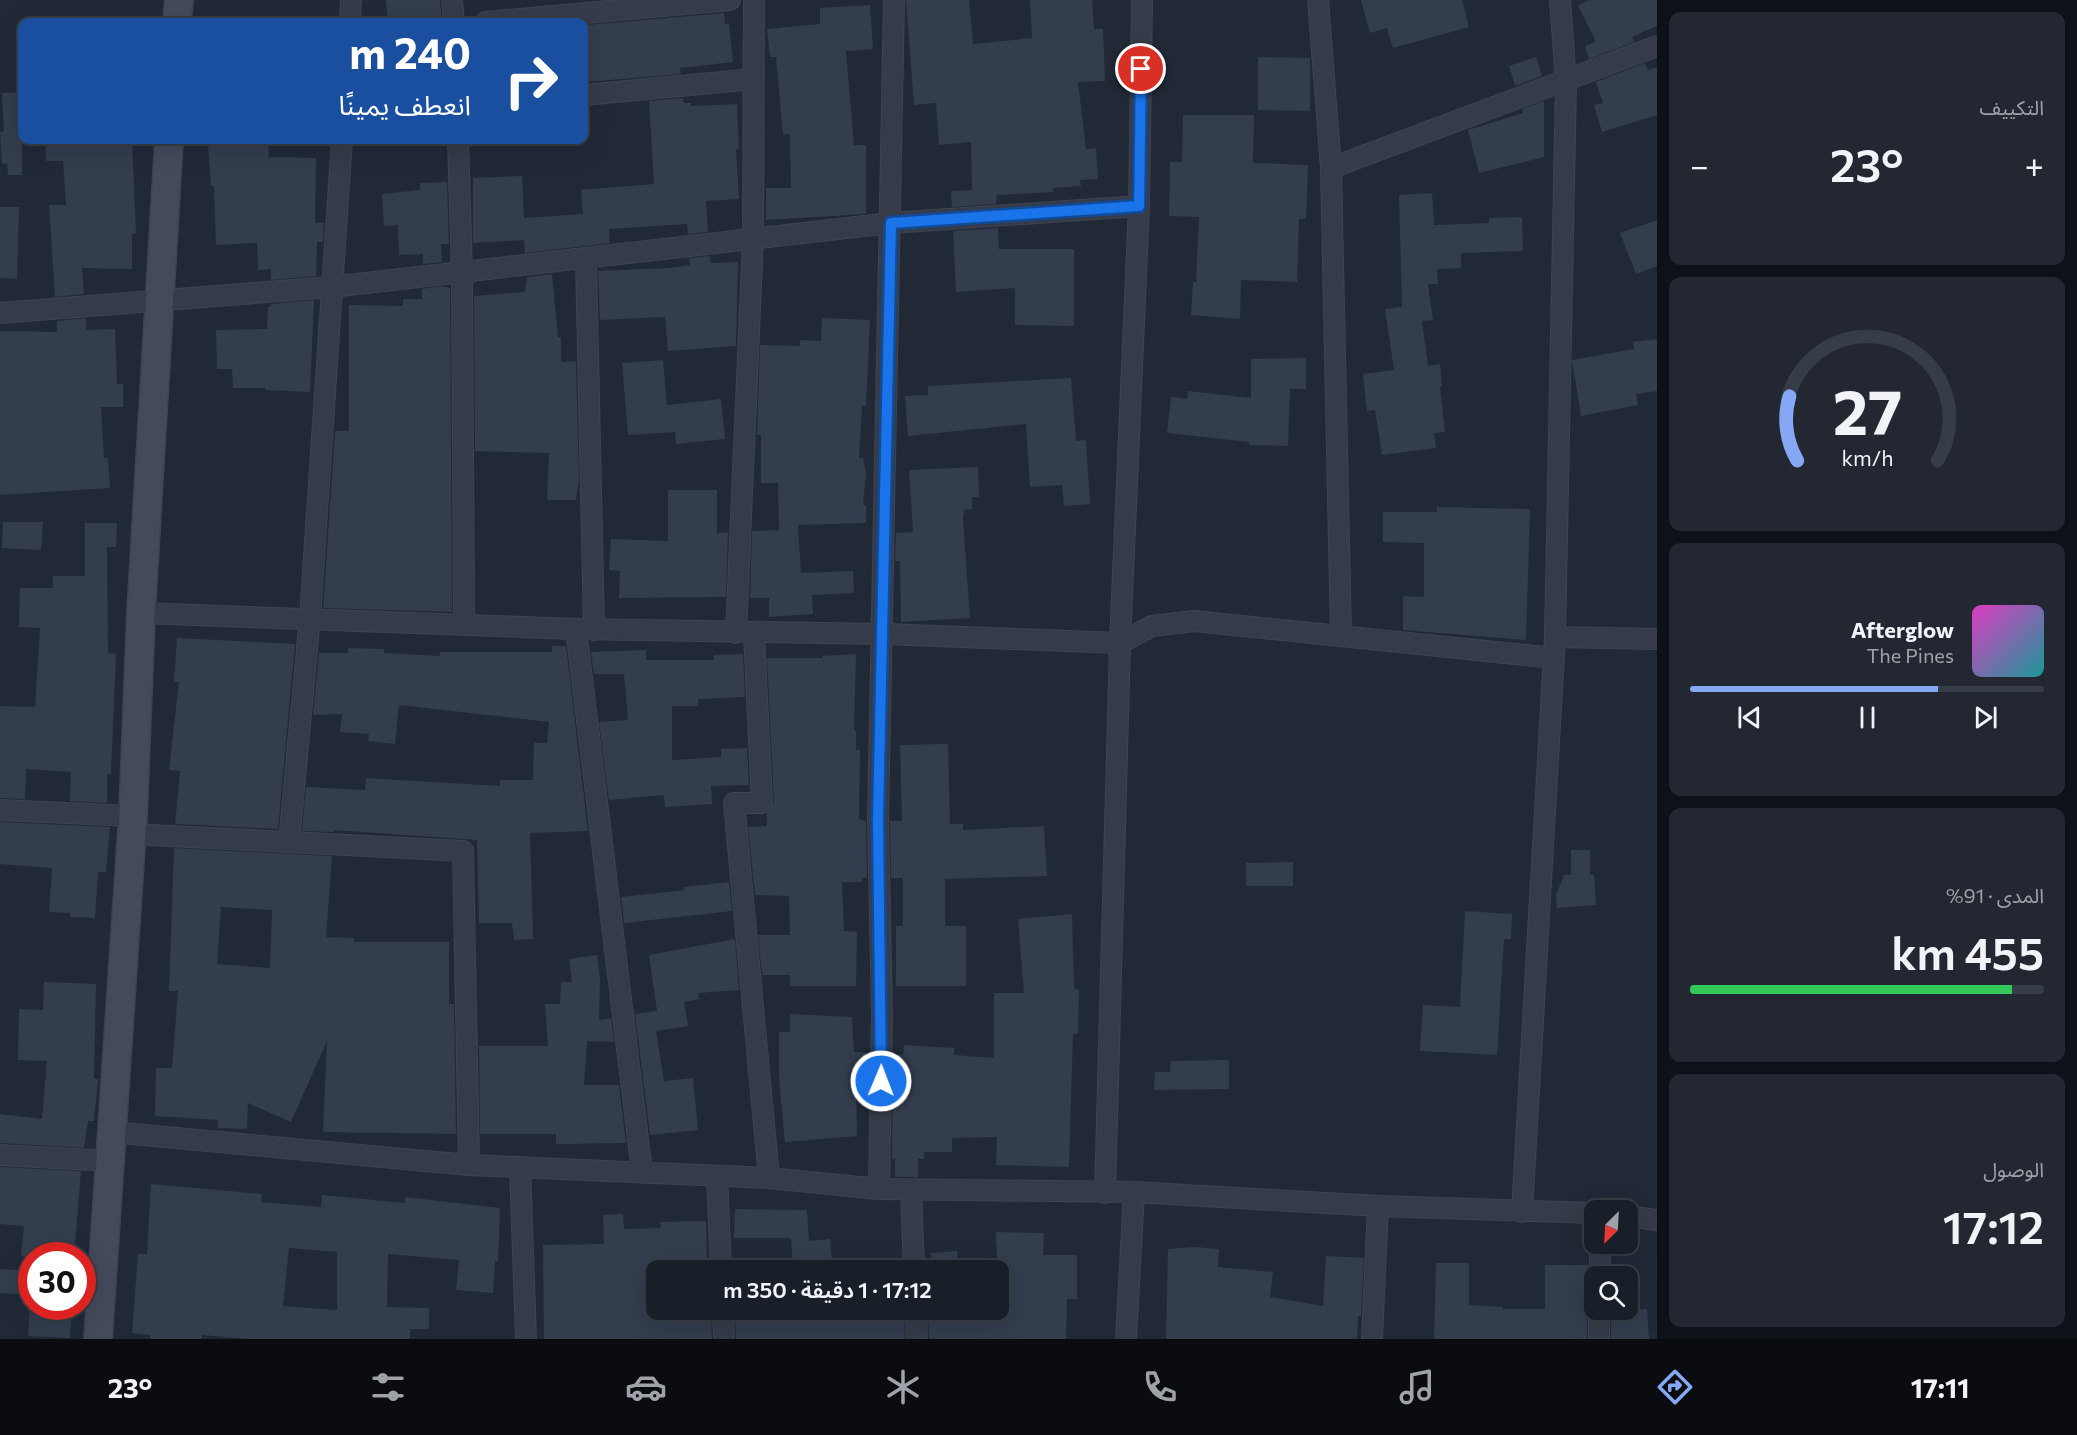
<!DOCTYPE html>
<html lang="ar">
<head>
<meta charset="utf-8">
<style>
  body { margin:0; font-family:Commissioner,"Noto Sans Arabic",sans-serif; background:#222731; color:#f1f3f6; direction:rtl; height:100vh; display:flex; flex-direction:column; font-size:22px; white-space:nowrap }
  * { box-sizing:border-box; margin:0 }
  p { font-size:20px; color:#9fa2a8 }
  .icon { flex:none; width:33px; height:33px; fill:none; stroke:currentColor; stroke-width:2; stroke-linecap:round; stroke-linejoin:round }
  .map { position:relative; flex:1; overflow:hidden; direction:ltr }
  .drawer { display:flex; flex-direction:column; gap:12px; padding:12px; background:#0e1117; width:420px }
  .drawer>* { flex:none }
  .banner { position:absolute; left:18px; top:18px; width:570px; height:126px; border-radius:12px; box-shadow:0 6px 24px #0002,0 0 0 2px #373d46; direction:rtl; background:#1a4fa0; color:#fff; overflow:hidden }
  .needle { width:39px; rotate:204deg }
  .buttons { position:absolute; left:1584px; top:1200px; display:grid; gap:12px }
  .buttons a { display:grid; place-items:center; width:54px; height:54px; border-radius:12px; background:#191f29; box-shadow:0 6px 24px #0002,0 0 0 2px #373d46; font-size:30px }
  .speed { position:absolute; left:18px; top:1242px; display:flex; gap:12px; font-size:30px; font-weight:700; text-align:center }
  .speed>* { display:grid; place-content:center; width:78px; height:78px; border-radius:50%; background:#191f29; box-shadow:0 6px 24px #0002,0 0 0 2px #373d46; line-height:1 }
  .speed .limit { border:9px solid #d22; background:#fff; color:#111 }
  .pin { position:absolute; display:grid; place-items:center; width:51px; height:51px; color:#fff; margin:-26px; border:3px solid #fff; border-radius:50%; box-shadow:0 2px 6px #0007 }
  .me { position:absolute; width:66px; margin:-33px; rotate:1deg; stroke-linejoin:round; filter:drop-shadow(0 0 4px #0008) }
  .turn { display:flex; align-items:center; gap:21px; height:126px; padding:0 18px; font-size:27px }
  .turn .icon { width:78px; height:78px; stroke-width:2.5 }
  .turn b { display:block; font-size:42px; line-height:51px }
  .big { font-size:45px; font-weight:600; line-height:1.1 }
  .drawer .card { flex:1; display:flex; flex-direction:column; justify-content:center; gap:9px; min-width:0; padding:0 21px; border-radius:12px; background:#222731 }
  .drawer .dial { align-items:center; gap:0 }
  .dial svg { height:156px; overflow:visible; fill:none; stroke:#373d46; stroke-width:7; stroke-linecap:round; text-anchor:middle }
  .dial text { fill:#f1f3f6; stroke:none }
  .song { display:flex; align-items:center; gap:18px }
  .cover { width:72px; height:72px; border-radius:9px; background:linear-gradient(135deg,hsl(310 70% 55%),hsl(180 70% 35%)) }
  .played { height:6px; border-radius:3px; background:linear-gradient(90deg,#85a7f4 70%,#373d46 70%) }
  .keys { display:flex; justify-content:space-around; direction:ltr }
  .heat { display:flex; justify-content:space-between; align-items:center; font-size:33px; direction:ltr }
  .charge { height:9px; border-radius:4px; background:linear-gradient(90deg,#34c759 91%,#373d46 0) }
  .trip { position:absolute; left:646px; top:1260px; width:363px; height:60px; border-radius:12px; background:#191f29; box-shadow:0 6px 24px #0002,0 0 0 2px #373d46; font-weight:600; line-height:60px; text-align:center; direction:rtl }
  .dock { display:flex; height:96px; justify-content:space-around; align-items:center; background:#0a0c10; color:#9fa2a8 }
  .dock .icon { width:42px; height:42px }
  .dock .on { color:#85a7f4 }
  .dock b { font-size:27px; color:#f1f3f6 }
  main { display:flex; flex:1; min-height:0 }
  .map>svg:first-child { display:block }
</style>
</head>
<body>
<main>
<section class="drawer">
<div class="card"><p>التكييف</p>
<div class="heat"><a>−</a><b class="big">23°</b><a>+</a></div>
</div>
<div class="card dial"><svg viewBox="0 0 100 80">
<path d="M14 69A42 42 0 1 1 86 69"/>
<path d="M14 69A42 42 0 0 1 10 36" stroke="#85a7f4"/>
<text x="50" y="56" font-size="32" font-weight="700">27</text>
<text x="50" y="72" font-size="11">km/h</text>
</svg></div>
<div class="card">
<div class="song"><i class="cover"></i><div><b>Afterglow</b><p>The Pines</p></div></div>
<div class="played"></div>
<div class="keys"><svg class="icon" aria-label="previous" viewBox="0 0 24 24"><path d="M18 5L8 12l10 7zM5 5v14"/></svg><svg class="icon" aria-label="pause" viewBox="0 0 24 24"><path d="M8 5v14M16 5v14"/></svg><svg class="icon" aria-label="next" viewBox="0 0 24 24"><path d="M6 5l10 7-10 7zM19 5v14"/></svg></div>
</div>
<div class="card"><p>المدى · 91%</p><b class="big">455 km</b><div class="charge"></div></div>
<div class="card"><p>الوصول</p><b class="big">17:12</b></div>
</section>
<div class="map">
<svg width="1657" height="1339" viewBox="0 0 1657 1339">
  <rect width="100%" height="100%" fill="#212937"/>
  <g fill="#333d4e" fill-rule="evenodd">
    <path d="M 386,0 L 440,0 L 442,22 L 388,22 Z"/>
    <path d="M 906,0 L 969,0 L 973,44 L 1032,38 L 1030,0 L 1092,0 L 1094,29 L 1103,29 L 1105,81 L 1078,82 L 1086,149 L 1096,148 L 1098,179 L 1080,180 L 1081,186 L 1053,188 L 1053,192 L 997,195 L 996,204 L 952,207 L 951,191 L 972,190 L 971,142 L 939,145 L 936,103 L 914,105 Z"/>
    <path d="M 1361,0 L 1462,0 L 1469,27 L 1393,48 L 1387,28 L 1370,33 Z"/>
    <path d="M 1589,0 L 1657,0 L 1657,26 L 1632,37 L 1634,42 L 1589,59 L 1585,46 L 1596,42 L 1578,6 Z"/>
    <path d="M 870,5 L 873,49 L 846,51 L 854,145 L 866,145 L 866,214 L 766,220 L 766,188 L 791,188 L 790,134 L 783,135 L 776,57 L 770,57 L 767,29 L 820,24 L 820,8 Z"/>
    <path d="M 724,13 L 725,24 L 729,23 L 733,62 L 680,68 L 681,74 L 586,82 L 587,25 Z"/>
    <path d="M 1258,57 L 1310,58 L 1310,111 L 1258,110 Z"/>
    <path d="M 1536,57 L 1542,76 L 1515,86 L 1509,66 Z"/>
    <path d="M 1645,63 L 1648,70 L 1657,67 L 1657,115 L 1602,132 L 1594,105 L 1603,103 L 1596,82 Z"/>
    <path d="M 22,92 L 22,175 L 8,175 L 7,163 L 2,164 L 0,132 L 4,131 L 2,93 Z"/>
    <path d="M 683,98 L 684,103 L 691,103 L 691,106 L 737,104 L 739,149 L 736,149 L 739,199 L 706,201 L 708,232 L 688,234 L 687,224 L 609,229 L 610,243 L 525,253 L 524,240 L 473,243 L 473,178 L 522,176 L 524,218 L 583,214 L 581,190 L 654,184 L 649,101 Z"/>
    <path d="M 1544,101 L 1544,157 L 1479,173 L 1468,130 L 1523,113 L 1522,109 Z"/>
    <path d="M 1183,115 L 1254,115 L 1253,163 L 1308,165 L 1306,219 L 1299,219 L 1297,282 L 1241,280 L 1240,319 L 1191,315 L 1193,282 L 1196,282 L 1199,217 L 1169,216 L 1170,162 L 1182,162 Z"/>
    <path d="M 45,140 L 132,140 L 136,233 L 132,234 L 132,269 L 82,268 L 84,294 L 55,297 L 49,205 L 66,205 L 63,161 L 46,161 Z"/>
    <path d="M 213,140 L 268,140 L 269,157 L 316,158 L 315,223 L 324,223 L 323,242 L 317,242 L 316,276 L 271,280 L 271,269 L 258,270 L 257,243 L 216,245 L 214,186 L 211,186 L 208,145 L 213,145 Z"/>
    <path d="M 447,182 L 449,244 L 441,244 L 442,262 L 423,264 L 423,254 L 399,255 L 398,225 L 384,226 L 382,194 L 420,190 L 420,183 Z"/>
    <path d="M 1432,193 L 1434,225 L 1489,223 L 1489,218 L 1522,217 L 1523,251 L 1461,253 L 1461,268 L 1437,269 L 1438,284 L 1428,284 L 1433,320 L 1422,321 L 1428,366 L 1440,364 L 1442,387 L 1440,387 L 1445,432 L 1434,433 L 1436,448 L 1382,455 L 1375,410 L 1367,411 L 1363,374 L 1394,370 L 1385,309 L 1402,307 L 1399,195 Z"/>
    <path d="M 0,207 L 19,207 L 17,279 L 0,278 Z"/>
    <path d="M 1657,220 L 1657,266 L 1636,274 L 1620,233 Z"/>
    <path d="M 998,228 L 999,249 L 1074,249 L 1074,326 L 1015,325 L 1015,288 L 956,292 L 953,231 Z"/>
    <path d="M 710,256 L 711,263 L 738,262 L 736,346 L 668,351 L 665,317 L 600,320 L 598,271 L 668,268 L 690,265 L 689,258 Z"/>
    <path d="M 552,274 L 558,337 L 561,337 L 561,362 L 576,361 L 579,479 L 576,500 L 547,500 L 549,453 L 475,451 L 474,296 L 525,292 L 527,277 Z"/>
    <path d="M 442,286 L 450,288 L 452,612 L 323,608 L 335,431 L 349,431 L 349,305 L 403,306 L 403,299 L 422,299 L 422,289 Z"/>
    <path d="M 314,300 L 310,392 L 265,390 L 265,388 L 233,388 L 232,369 L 217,369 L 216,330 L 267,329 L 268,307 L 271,307 L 271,304 Z"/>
    <path d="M 86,318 L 86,330 L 115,329 L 117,384 L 123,384 L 123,407 L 101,407 L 104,458 L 108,458 L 110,488 L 0,495 L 0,331 L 57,332 L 57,321 Z"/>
    <path d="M 822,318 L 870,320 L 866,406 L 862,406 L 859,458 L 863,458 L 866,473 L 863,505 L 866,505 L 866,523 L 798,525 L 801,573 L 853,571 L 854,593 L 812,595 L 813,614 L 769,617 L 769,598 L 750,598 L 752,531 L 779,530 L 778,483 L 761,483 L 761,435 L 757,435 L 760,345 L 800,346 L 800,340 L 821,341 Z"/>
    <path d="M 1657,339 L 1657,391 L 1636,394 L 1638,405 L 1581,416 L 1572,360 L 1634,349 L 1633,342 Z"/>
    <path d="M 1306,358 L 1306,389 L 1290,389 L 1288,446 L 1249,445 L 1249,442 L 1167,433 L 1171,397 L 1187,399 L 1188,391 L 1251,398 L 1251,359 Z"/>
    <path d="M 663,360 L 667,405 L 721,399 L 725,439 L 676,444 L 675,432 L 628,435 L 622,363 Z"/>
    <path d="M 1071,378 L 1076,441 L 1086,440 L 1090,504 L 1064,506 L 1062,485 L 1030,487 L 1026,424 L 908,436 L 905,396 L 928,395 L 928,386 Z"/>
    <path d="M 978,467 L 979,497 L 972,497 L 972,509 L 964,510 L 963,519 L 970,618 L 901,622 L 900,561 L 895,561 L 896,533 L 913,532 L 909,470 Z"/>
    <path d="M 668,490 L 717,490 L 717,533 L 728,532 L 726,597 L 619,598 L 620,571 L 609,570 L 611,539 L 668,541 Z"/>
    <path d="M 1437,507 L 1530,509 L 1526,640 L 1403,630 L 1403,596 L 1424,597 L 1424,543 L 1383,542 L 1383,512 L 1437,512 Z"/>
    <path d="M 3,522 L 43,522 L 41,550 L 2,548 Z"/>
    <path d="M 85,523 L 117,523 L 116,547 L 107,547 L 108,653 L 116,654 L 111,774 L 107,774 L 107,803 L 70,801 L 71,772 L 26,769 L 25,799 L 0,798 L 0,706 L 35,707 L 40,628 L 19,627 L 20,588 L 53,588 L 53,576 L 85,576 Z"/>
    <path d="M 177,638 L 295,644 L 278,829 L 175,824 L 180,771 L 169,770 L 179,682 L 174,682 Z"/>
    <path d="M 552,646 L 566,646 L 588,831 L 530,833 L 533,939 L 514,940 L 512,923 L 479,923 L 477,840 L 334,830 L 334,832 L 302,831 L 306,787 L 365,790 L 366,778 L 500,786 L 500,780 L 533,780 L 534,743 L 547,743 L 549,722 L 399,705 L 395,744 L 368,741 L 369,734 L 340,732 L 342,714 L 313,715 L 319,653 L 348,653 L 348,648 L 384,649 L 384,653 L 440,656 L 440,652 L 552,652 Z"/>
    <path d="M 646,650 L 646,660 L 714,660 L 714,655 L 743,654 L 745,697 L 698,699 L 698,706 L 672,706 L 672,760 L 721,757 L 721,749 L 747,748 L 749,785 L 711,786 L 712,804 L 665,807 L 664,795 L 609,800 L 599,722 L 628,720 L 624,674 L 594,674 L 591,652 Z"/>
    <path d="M 856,654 L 854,731 L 856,731 L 856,750 L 860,750 L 859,819 L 866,821 L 867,878 L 862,878 L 862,882 L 842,882 L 844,931 L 857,932 L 856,986 L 790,986 L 790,975 L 762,975 L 758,935 L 790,935 L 789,896 L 755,895 L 748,827 L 767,826 L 767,814 L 774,803 L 767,658 L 823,658 L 823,656 Z"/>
    <path d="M 948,744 L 950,824 L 963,824 L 963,830 L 1044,826 L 1047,876 L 945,879 L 945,926 L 966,926 L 966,986 L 896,986 L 896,926 L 903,926 L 903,878 L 891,878 L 890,821 L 902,821 L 900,745 Z"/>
    <path d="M 0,822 L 110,827 L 106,872 L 98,872 L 95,918 L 70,917 L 70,913 L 49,912 L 52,868 L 0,864 Z"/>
    <path d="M 174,848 L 332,856 L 326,937 L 354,938 L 354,942 L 449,942 L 449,1004 L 454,1004 L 456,1134 L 323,1132 L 327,1041 L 291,1122 L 248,1103 L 247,1129 L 218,1128 L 218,1120 L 155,1116 L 156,1068 L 172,1068 L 178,991 L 169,991 ZM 221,907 L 272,910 L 270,968 L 217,964 Z"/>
    <path d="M 1571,850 L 1590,850 L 1590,875 L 1594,875 L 1596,905 L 1557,908 L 1556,895 L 1564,875 L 1571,875 Z"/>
    <path d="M 1293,862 L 1293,886 L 1246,886 L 1246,863 Z"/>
    <path d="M 729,882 L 732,911 L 624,923 L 621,897 L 685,890 L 684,887 Z"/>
    <path d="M 1465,911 L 1512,914 L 1511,939 L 1504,939 L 1497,1055 L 1420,1051 L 1423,1005 L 1460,1007 Z"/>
    <path d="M 1072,914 L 1074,989 L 1079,990 L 1078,1034 L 1073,1034 L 1069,1167 L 996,1165 L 997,1137 L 952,1138 L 952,1152 L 924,1152 L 924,1159 L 918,1159 L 918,1177 L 895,1177 L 895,1159 L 892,1159 L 893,1054 L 903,1055 L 904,1045 L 954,1048 L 954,1055 L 994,1058 L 994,993 L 1024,993 L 1018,919 Z"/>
    <path d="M 735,939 L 739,990 L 698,993 L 700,999 L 684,1002 L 688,1026 L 656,1031 L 664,1081 L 693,1078 L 698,1130 L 650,1135 L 635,1014 L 657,1011 L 649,955 Z"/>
    <path d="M 597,955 L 600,979 L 599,1020 L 611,1018 L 614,1042 L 587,1041 L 584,1085 L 619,1085 L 626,1143 L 556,1144 L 556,1134 L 480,1134 L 479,1046 L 548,1046 L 545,1004 L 560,1004 L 561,982 L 572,982 L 569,959 Z"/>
    <path d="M 44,982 L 96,984 L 94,1079 L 98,1079 L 94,1121 L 88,1121 L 84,1148 L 0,1143 L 0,1114 L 42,1119 L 47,1061 L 18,1060 L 19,1009 L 43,1010 Z"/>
    <path d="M 790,1014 L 852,1017 L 854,1052 L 869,1053 L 869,1087 L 856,1087 L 857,1136 L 785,1142 L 779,1078 L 779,1032 L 790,1032 Z"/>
    <path d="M 1229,1060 L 1229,1089 L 1154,1090 L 1155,1072 L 1170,1072 L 1171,1061 Z"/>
    <path d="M 0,1167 L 81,1171 L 74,1256 L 21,1256 L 24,1226 L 0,1224 Z"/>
    <path d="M 151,1184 L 262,1194 L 261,1202 L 321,1207 L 322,1195 L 405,1203 L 405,1197 L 500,1208 L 498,1261 L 495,1261 L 493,1293 L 456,1290 L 459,1260 L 388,1254 L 387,1307 L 429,1308 L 429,1329 L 410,1329 L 410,1339 L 248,1339 L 202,1335 L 202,1339 L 150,1339 L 150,1335 L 132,1333 L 138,1254 L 147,1254 ZM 289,1248 L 337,1252 L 337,1310 L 283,1306 Z"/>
    <path d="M 735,1209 L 807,1210 L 809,1241 L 830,1239 L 833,1270 L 793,1270 L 791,1238 L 734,1238 Z"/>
    <path d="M 623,1214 L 624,1229 L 661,1228 L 660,1222 L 706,1221 L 707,1264 L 653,1265 L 654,1309 L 711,1310 L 712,1339 L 544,1339 L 543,1245 L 604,1244 L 603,1215 Z"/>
    <path d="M 996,1232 L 1044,1233 L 1043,1255 L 1077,1255 L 1077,1299 L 1067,1299 L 1066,1339 L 929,1339 L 928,1310 L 999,1310 Z"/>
    <path d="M 1195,1247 L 1219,1249 L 1218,1267 L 1273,1272 L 1270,1297 L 1323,1306 L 1326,1256 L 1364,1258 L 1361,1316 L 1358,1316 L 1357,1339 L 1166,1339 L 1168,1249 Z"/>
    <path d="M 957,1251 L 958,1270 L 932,1270 L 931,1253 Z"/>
    <path d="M 1436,1263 L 1469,1263 L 1469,1305 L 1503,1307 L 1503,1309 L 1545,1309 L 1545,1265 L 1588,1265 L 1587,1339 L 1434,1339 Z"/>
    <path d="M 0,1269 L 32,1271 L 32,1295 L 0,1293 Z"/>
    <path d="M 30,1306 L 72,1306 L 70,1338 L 28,1336 Z"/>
    <path d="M 1647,1309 L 1649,1339 L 1611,1339 L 1611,1310 Z"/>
    <path d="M 735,1310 L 904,1310 L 905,1339 L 736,1339 Z"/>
  </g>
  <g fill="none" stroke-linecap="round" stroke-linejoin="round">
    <g stroke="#3e4451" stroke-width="22">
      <g id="street">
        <path d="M 452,0 L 454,22"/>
        <path d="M 1318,0 L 1331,168 L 1341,636"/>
        <path d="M 350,22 L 351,0"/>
        <path d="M 486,22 L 730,0"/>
        <path d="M 584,95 L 754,79"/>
        <path d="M 458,140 L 462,274 L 464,624"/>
        <path d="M 1331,168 L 1657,46"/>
        <path d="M 586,260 L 594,630"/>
        <path d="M 0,313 L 331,287 L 891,223 L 1139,206"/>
        <path d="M 141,613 L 576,629 L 883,634 L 1120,643 L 1152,626 L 1194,621 L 1554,658"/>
        <path d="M 576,629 L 642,1172"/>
        <path d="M 736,633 L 753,239 L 754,0"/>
        <path d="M 754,633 L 762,803 L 734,803 L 769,1178"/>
        <path d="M 1555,637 L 1657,639"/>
        <path d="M 0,810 L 133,816"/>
        <path d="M 132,834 L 463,851 L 469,1165"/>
        <path d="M 289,842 L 310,617 L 342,140"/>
        <path d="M 111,1132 L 469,1165 L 769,1178 L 879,1189 L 1134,1192 L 1378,1206 L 1594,1213"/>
        <path d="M 0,1155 L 110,1161"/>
        <path d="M 520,1167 L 526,1339"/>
        <path d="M 717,1177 L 721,1270"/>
        <path d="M 879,1189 L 882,1016 L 878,819 L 894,0"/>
        <path d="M 911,1190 L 914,1270"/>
        <path d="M 1105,1193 L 1120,643 L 1139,206 L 1142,0"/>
        <path d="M 1522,1212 L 1555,637 L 1566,82 L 1560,0"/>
        <path d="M 1628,1216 L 1657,1220"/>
        <path d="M 1600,1276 L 1600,1244"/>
        <path d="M 723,1310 L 724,1339"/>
        <path d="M 916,1310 L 917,1339"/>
        <path d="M 1126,1339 L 1134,1192"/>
        <path d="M 1372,1339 L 1378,1206"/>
        <path d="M 1599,1339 L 1599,1310"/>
      </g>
    </g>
    <g stroke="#3e4451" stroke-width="30">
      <g id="secondary">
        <path d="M 177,22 L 179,0"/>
        <path d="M 98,1339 L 133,816 L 141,613 L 169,140"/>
      </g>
    </g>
    <use href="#street" stroke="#353b48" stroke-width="20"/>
    <use href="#secondary" stroke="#434a5b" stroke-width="27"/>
  </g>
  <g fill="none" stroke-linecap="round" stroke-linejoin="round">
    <g stroke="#114b97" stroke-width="15">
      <path id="route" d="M 881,1081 L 878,819 L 891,223 L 1139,206 L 1141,69"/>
    </g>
    <use href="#route" stroke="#1a73e8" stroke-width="10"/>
  </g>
</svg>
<div class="buttons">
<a><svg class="needle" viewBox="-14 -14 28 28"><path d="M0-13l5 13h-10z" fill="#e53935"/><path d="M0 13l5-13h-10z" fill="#9fa2a8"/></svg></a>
<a><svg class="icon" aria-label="search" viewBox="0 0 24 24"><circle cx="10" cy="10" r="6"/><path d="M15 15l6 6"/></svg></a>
</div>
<div class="speed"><div class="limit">30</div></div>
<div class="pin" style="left:1141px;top:69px;background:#d93025"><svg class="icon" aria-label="arrive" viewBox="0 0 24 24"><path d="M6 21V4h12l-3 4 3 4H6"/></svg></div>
<svg class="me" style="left:881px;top:1081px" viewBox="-20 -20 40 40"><circle r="17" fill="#1a73e8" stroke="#fff" stroke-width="3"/><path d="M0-11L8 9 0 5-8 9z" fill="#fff"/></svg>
<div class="trip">17:12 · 1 دقيقة · 350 m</div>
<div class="banner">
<div class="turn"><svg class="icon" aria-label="right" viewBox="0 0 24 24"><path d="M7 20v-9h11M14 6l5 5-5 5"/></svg><div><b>240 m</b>انعطف يمينًا</div></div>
</div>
</div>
</main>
<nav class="dock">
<b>17:11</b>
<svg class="icon on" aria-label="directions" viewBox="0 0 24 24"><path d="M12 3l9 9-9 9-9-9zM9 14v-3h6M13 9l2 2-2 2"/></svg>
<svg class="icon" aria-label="music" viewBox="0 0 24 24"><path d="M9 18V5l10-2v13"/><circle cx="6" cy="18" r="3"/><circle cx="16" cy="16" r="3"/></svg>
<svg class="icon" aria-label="phone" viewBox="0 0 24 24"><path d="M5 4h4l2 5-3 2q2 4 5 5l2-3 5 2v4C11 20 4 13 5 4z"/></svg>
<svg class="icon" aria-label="climate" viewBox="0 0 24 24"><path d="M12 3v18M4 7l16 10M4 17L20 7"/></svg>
<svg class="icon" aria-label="car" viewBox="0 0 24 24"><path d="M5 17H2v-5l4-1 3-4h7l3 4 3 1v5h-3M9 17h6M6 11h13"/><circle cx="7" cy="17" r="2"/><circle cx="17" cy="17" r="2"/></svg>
<svg class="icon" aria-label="filters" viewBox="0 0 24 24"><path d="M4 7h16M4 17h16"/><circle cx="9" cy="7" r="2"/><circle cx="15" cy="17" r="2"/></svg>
<b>23°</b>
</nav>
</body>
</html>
